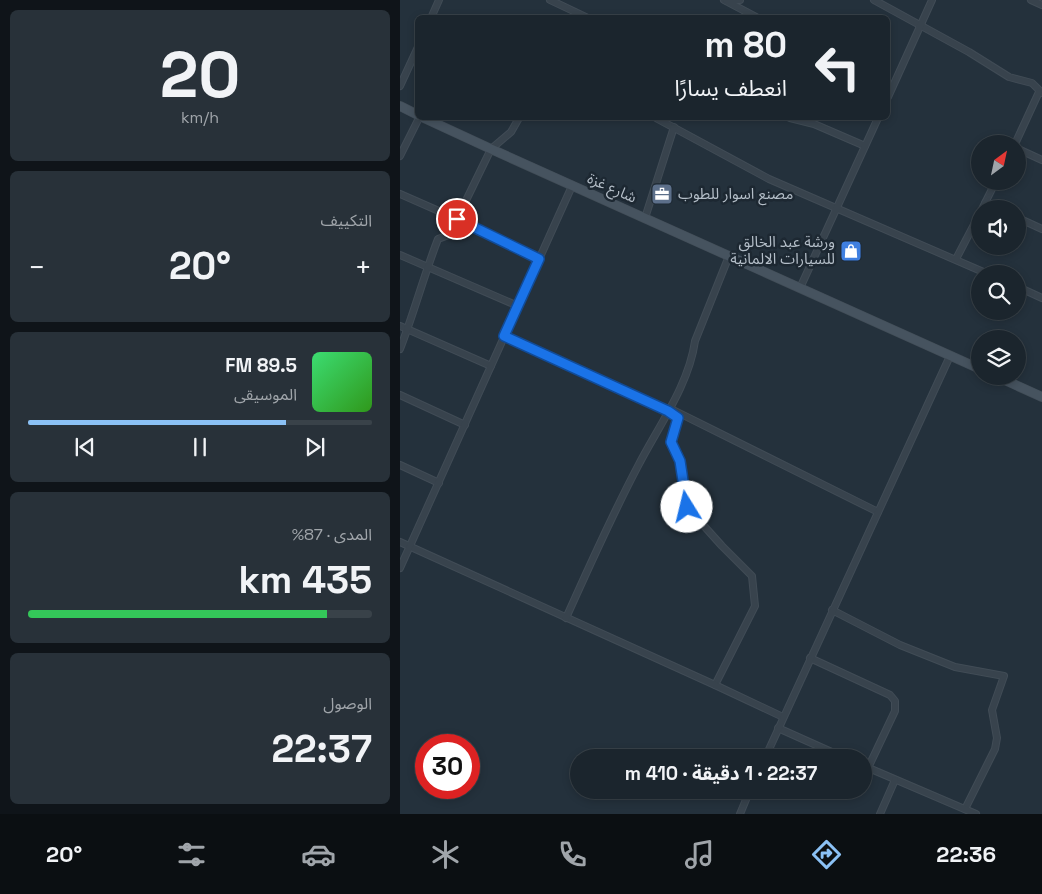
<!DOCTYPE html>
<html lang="ar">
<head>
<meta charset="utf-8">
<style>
  body { margin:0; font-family:"Space Grotesk","Noto Sans Arabic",sans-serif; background:#283139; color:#f1f3f6; direction:rtl; height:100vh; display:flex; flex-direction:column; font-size:19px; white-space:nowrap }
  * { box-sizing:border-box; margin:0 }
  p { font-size:16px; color:#a0a5aa }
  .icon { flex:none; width:28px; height:28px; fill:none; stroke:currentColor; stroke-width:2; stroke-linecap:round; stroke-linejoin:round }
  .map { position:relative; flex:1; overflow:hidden; direction:ltr }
  .drawer { display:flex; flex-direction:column; gap:10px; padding:10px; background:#0f1419; width:400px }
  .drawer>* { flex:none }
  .banner { position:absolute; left:15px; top:15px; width:475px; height:105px; border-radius:8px; box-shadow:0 2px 8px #0003,0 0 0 1px #394249; direction:rtl; background:#1b252d; color:#f1f3f6; overflow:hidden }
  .needle { width:32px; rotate:33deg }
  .fabs { position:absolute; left:571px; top:135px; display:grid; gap:10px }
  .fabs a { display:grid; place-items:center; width:55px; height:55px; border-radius:50%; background:#1b252d; box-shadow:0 2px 8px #0003,0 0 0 1px #394249; font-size:25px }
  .speed { position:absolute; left:15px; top:734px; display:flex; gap:10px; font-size:25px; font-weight:700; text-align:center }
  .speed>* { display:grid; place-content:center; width:65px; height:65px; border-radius:50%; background:#1b252d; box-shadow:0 2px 8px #0003,0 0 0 1px #394249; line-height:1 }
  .speed .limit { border:8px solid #d22; background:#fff; color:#111 }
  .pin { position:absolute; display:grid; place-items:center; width:42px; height:42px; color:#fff; margin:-21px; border:2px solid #fff; border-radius:50%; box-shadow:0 1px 5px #0007 }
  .me { position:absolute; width:55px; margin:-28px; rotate:351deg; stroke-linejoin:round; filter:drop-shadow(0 0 4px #0008) }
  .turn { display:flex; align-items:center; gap:18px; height:105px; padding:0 20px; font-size:22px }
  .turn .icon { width:65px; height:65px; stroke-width:2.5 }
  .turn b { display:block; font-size:35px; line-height:42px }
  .big { font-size:38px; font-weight:700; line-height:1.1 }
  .drawer .card { flex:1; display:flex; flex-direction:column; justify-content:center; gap:8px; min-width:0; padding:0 18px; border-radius:8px; background:#283139 }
  .drawer .dial { align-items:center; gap:0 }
  .dial b { font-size:65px; line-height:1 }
  .song { display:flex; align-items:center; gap:15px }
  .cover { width:60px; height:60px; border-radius:8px; background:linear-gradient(135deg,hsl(140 70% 55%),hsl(110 70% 35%)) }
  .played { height:5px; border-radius:2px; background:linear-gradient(90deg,#8bc1f5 75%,#394249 75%) }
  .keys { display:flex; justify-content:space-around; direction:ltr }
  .heat { display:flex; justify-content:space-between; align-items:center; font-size:28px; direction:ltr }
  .charge { height:8px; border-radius:4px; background:linear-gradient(90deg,#34c759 87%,#394249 0) }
  .trip { position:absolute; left:170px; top:749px; width:302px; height:50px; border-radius:25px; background:#1b252d; box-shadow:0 2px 8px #0003,0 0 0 1px #394249; font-weight:700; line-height:50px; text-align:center; direction:rtl }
  .dock { display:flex; height:80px; justify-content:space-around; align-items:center; background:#0b0f12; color:#a0a5aa }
  .dock .icon { width:35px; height:35px }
  .dock .selected { color:#8bc1f5 }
  .dock b { font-size:22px; color:#f1f3f6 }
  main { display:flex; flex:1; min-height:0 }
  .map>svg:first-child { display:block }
</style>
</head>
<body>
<main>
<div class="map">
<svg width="642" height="814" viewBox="0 0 642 814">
  <rect width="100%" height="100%" fill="#24313c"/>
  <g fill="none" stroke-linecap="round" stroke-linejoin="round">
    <g stroke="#414c56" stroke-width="8">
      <g id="minor">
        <path d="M 150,0 L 188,18"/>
        <path d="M 324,0 L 358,18"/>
        <path d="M 326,0 L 340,0"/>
        <path d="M 474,0 L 569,52 L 609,77 L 632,83 L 642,93"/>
        <path d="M 631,0 L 642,5"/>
        <path d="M 31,18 L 39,0"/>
        <path d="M 0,86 L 18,47"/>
        <path d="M 488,97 L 532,0"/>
        <path d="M 256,118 L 369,179 L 588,274"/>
        <path d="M 390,118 L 414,124 L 465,146"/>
        <path d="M 615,144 L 639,92"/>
        <path d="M 618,149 L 642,160"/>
        <path d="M 0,156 L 19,118"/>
        <path d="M 0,194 L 57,219 L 139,259"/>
        <path d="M 585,203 L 598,209"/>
        <path d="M 582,209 L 596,181"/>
        <path d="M 245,218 L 274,127"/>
        <path d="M 618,218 L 642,229"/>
        <path d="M 0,255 L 118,306"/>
        <path d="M 556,259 L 580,213"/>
        <path d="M 618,287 L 642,298"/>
        <path d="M 400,288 L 478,118"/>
        <path d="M 0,326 L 91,366"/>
        <path d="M 105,336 L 268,411 L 278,418 L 271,442 L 280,461 L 287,507 L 322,546 L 352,576 L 355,606 L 315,685"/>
        <path d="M 0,349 C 14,313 24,275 38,239 L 46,236 L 57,219 L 91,149 L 111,132 L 119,118"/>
        <path d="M 0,395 L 65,425"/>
        <path d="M 269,408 L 478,512"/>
        <path d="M 0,465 L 39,483"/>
        <path d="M 0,542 L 315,685 L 383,717"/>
        <path d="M 0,568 L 172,186"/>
        <path d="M 432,610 L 500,645 L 555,667 L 604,676 L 592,710 L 597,738 L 595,749 L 565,809"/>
        <path d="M 166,618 C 189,567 212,515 238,466 C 258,427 289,385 295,341 L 329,256"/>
        <path d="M 410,658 L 490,695 L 495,701 L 495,711 L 468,768"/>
        <path d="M 378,728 L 445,758"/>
        <path d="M 365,758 L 550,356"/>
        <path d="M 464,766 L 576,814"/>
        <path d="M 340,814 L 350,790"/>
        <path d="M 480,814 L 495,780"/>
      </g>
    </g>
    <g stroke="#414c56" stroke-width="10">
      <g id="secondary">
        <path d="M 0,106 L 18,115"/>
        <path d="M 24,118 L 91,149 L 580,369"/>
        <path d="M 596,376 L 642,397"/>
      </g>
    </g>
    <use href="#minor" stroke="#38434d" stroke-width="6"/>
    <use href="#secondary" stroke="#46535f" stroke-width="9"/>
  </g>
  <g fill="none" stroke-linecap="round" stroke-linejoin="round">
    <g stroke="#114b97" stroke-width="12">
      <path id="route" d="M 57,219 L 139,259 L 104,336 L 268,411 L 278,418 L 271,442 L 280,461 L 287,507"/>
    </g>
    <use href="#route" stroke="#1a73e8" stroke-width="9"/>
  </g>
  <defs>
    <g id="office-square" transform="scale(1.125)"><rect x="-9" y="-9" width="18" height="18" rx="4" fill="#5c6f8a" stroke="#1d2832"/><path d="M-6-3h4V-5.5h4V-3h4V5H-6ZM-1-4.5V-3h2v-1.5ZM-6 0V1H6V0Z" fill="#fff"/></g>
    <g id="shop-square" transform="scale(1.125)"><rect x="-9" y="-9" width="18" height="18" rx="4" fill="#3f7fe0" stroke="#1d2832"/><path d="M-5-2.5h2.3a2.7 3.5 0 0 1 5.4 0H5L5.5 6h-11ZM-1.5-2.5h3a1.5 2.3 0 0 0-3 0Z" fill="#fff"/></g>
  </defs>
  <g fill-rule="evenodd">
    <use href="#office-square" x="262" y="194"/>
    <use href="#shop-square" x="451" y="251"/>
  </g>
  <g text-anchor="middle" stroke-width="5" stroke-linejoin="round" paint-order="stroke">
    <g font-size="15" fill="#b4bec8" stroke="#1d2832">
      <text transform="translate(212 188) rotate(24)" y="5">شارع غزة</text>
    </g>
    <g font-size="15" fill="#b4bec8" stroke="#1d2832" text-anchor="start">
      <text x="278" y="199">مصنع اسوار للطوب</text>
      <text x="435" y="247" text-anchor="end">ورشة عبد الخالق<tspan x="435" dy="17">للسيارات الالمانية</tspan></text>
    </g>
  </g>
</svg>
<div class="fabs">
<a><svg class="needle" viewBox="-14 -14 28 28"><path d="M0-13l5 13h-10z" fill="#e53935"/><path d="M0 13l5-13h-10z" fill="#a0a5aa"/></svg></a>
<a><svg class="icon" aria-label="sound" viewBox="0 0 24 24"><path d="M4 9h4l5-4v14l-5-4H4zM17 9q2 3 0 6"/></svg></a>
<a><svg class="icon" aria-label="search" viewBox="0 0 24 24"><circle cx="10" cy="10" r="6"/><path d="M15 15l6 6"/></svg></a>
<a><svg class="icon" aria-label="layers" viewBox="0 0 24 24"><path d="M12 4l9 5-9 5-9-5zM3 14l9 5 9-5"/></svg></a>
</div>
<div class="speed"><div class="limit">30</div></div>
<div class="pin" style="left:57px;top:219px;background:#d93025"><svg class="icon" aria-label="arrive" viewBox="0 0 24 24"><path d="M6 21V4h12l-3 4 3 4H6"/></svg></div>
<svg class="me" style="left:287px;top:507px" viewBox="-20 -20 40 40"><circle r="19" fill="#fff"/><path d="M0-13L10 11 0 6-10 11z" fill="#1a73e8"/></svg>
<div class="trip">22:37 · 1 دقيقة · 410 m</div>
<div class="banner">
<div class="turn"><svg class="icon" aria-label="left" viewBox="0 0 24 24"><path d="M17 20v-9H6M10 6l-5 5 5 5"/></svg><div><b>80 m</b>انعطف يسارًا</div></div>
</div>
</div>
<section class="drawer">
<div class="card dial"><b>20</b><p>km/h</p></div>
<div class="card"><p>التكييف</p>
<div class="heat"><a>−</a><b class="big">20°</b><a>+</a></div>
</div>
<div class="card">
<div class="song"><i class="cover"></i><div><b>89.5 FM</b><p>الموسيقى</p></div></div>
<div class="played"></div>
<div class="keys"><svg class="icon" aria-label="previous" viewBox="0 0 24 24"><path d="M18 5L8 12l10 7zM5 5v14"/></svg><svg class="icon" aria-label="pause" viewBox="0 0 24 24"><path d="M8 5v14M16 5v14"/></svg><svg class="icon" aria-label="next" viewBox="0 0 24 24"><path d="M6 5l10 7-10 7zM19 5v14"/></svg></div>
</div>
<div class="card"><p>المدى · 87%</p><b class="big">435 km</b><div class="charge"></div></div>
<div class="card"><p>الوصول</p><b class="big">22:37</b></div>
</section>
</main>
<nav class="dock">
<b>22:36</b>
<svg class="icon selected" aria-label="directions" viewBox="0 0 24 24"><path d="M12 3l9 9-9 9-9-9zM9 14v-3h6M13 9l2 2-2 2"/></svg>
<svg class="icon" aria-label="music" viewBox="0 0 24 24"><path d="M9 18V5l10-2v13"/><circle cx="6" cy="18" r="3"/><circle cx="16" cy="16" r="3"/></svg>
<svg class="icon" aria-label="phone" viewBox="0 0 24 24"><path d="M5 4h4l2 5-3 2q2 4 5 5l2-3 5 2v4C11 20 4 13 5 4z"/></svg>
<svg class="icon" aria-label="climate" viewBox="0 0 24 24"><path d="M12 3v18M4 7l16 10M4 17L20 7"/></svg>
<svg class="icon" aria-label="car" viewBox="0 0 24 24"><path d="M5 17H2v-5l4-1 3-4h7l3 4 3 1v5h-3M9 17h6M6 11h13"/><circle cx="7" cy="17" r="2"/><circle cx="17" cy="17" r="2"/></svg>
<svg class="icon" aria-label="filters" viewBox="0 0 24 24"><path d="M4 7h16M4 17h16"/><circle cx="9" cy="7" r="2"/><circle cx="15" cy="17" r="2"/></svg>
<b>20°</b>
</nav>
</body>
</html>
